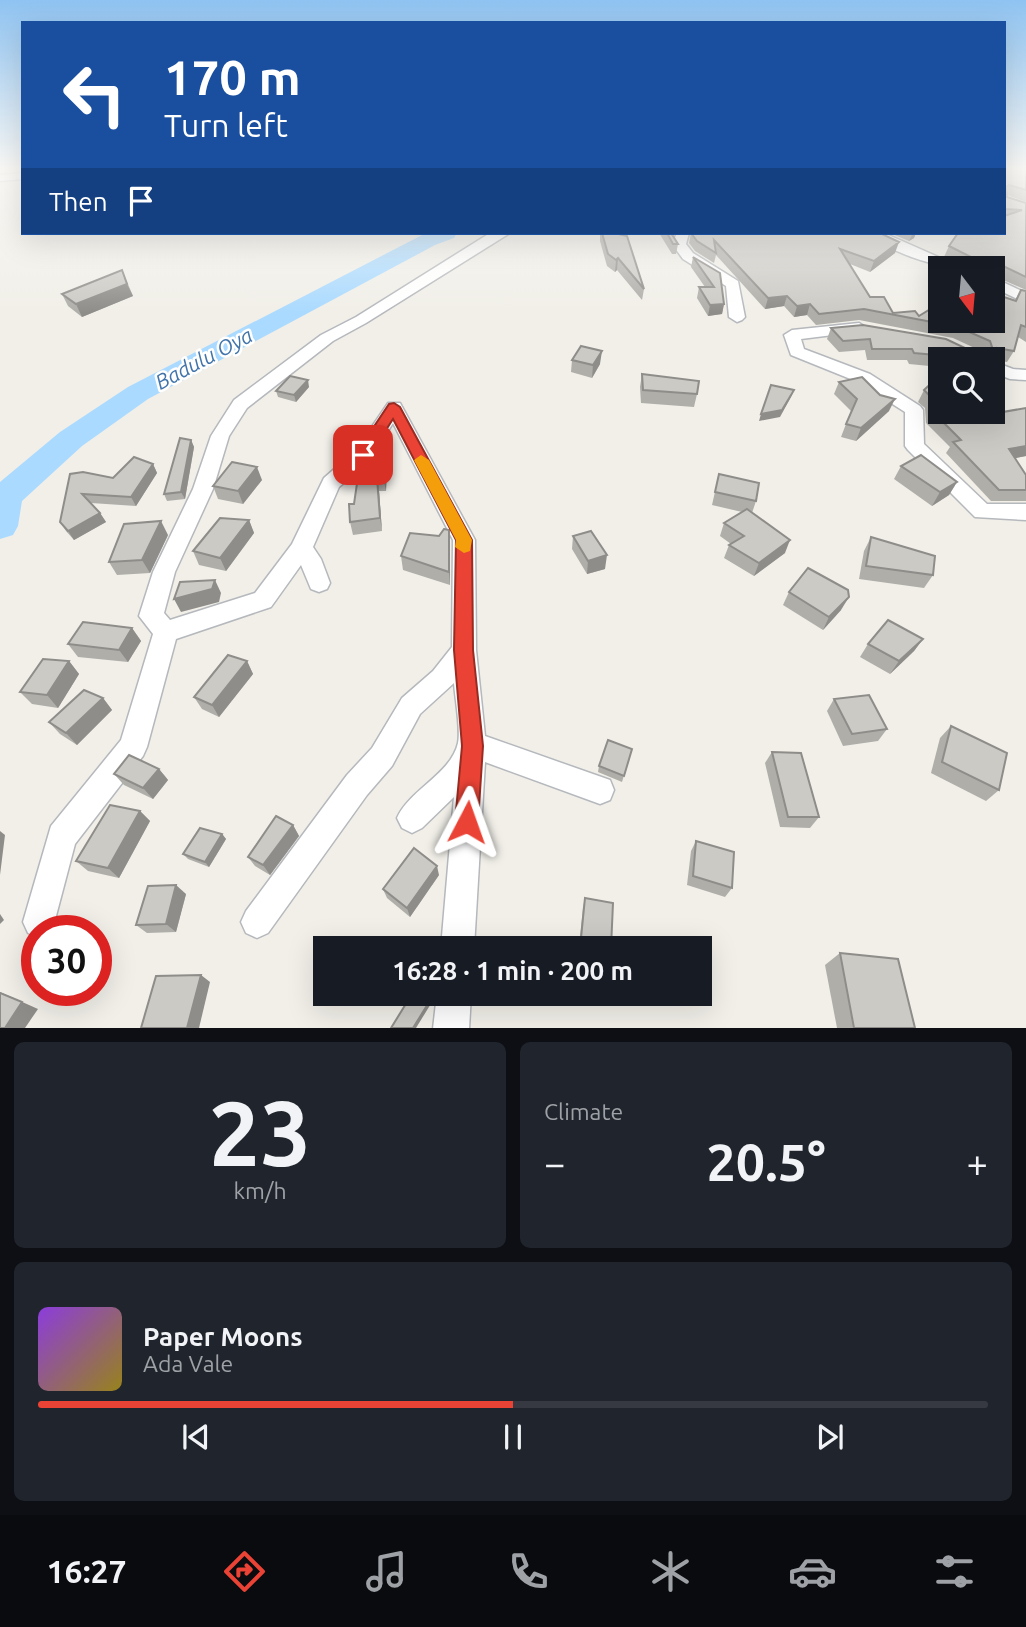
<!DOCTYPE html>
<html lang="en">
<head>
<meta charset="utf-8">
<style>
  body { margin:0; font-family:Ubuntu,sans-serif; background:#20242c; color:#f1f3f6; height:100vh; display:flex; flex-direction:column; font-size:26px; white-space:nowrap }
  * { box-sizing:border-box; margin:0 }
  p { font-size:23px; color:#9ea1a6 }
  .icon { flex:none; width:38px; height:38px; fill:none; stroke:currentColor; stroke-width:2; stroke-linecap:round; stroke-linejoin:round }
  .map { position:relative; height:1028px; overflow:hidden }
  .panel { display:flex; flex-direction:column; gap:14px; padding:14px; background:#0d0f14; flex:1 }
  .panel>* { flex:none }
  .banner { position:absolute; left:21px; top:21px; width:985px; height:214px; border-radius:0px; box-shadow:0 7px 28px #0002; background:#1a4fa0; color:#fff; overflow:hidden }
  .needle { width:46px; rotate:164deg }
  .controls { position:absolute; left:928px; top:256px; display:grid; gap:14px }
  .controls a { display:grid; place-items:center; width:77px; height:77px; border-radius:0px; background:#171b24; box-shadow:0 7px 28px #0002; font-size:35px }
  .speed { position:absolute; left:21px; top:915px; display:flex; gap:14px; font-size:35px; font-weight:700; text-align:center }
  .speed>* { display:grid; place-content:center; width:91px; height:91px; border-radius:50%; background:#171b24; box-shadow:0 7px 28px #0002; line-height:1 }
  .speed .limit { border:10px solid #d22; background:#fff; color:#111 }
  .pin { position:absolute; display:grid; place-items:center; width:60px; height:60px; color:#fff; margin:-30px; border-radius:14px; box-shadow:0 4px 10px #0006 }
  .me { position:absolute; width:77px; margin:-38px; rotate:4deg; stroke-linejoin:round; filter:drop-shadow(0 0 5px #0008) }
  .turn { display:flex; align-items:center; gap:24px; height:147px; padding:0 28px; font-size:32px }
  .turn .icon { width:91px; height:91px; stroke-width:2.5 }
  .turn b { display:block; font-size:49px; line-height:60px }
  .then { display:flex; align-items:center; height:66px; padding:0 28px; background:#0003; gap:14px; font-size:26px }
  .big { font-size:52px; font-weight:700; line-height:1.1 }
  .panel .card { flex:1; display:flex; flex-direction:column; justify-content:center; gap:10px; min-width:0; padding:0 24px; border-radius:10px; background:#20242c }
  .panel .dial { align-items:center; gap:0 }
  .dial b { font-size:91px; line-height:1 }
  .song { display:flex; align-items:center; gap:21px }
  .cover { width:84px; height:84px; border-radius:10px; background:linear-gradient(135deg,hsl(270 70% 55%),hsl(50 70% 35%)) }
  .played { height:7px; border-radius:4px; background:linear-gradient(90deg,#ea4335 50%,#363941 50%) }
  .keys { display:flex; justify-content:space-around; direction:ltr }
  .heat { display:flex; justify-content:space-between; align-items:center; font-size:38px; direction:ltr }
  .panel .tiles { flex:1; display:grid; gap:14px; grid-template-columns:1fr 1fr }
  .card:last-child { grid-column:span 2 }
  .trip { position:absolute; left:313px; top:936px; width:399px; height:70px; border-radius:0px; background:#171b24; box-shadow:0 7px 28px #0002; font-weight:700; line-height:70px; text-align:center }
  .dock { display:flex; height:112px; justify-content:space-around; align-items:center; background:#090b0e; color:#9ea1a6 }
  .dock .icon { width:49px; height:49px }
  .dock .active { color:#ea4335 }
  .dock b { font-size:32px; color:#f1f3f6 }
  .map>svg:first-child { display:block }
</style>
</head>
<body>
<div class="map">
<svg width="1026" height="1029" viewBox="0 0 1026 1029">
  <rect width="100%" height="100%" fill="#f1efe8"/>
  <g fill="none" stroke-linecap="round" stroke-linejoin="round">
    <path fill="#aadaff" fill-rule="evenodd" d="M 426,233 L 457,233 L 454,238 L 435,245 L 148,399 L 82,446 L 22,501 L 18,526 L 13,535 L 0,539 L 0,482 L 60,432 L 128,387 Z"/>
    <g stroke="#b5b8bc" stroke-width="3">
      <g id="minor">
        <path d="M 23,173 L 23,179 L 0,181 L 0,175 Z"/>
        <path d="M 490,233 L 510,233 L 366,323 L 333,341 L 247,408 L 229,436 L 213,489 L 175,572 L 164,613 L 170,620 L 255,593 L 292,544 L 324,478 L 356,450 L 388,403 L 400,403 L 475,540 L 476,650 L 485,736 L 610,780 L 614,790 L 610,800 L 600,804 L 485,762 L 474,948 L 441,948 L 454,797 L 422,828 L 412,833 L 402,828 L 397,818 C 409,790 451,774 458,743 C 461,729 455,698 454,683 L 420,714 L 392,766 L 367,795 L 268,933 L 257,938 L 246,933 L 241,922 L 246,911 L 347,775 L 372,748 L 402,698 L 433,671 L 452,647 L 453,540 L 393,423 L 370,460 L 339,487 L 313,547 L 321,559 L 330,583 L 327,589 L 319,592 L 311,589 L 301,565 L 271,607 L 176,639 L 147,747 L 143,756 L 75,844 L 52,931 L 37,931 L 37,937 L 28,933 L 23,922 L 51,826 L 121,740 L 153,634 L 139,616 L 153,572 L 193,489 L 211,436 L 234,400 L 321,335 L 356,317 Z"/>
        <path d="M 677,233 L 689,233 L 686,244 L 693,253 L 738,281 L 745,317 L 742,320 L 737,322 L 729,317 L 726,286 L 683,259 L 672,244 Z"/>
        <path d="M 867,233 L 884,233 L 963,268 C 936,268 887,251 867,233 Z"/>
        <path d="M 992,277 L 1026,293 L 1026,303 L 992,287 Z"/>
        <path d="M 859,323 L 867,328 L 865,331 L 801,339 L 804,349 L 870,374 L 920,406 L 923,410 L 924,444 L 987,504 L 1026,504 L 1026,520 L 975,517 L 908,450 L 905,446 L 905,412 L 858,382 L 791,355 L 784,335 L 792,330 Z"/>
        <path d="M 992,361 L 1013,369 L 1026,370 L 1026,380 L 1010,379 L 992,372 Z"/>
        <path d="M 437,994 L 471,994 L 469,1029 L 433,1029 Z"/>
      </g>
    </g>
    <use href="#minor" fill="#fff" fill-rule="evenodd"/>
  </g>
  <g fill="#afaea9">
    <path d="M 1004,169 L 1026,169 L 1026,202 L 1007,195 L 1007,197 L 1026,203 L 1026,290 L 992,275 L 992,268 L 966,268 L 944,257 L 949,246 L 1004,233 Z"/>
    <path d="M 600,233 L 614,233 L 644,289 L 642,300 L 617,270 L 615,272 L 607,266 L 600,241 Z"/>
    <path d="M 659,233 L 676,233 L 673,236 L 678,244 L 676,254 L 672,254 Z"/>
    <path d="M 691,233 L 895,253 L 870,272 L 850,264 L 870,297 L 893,313 L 919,316 L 1015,300 L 1021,290 L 1026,291 L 1026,342 L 1018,337 L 1014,351 L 1007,362 L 996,360 L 992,366 L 992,359 L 940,359 L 940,367 L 909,364 L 907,360 L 867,360 L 865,350 L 839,352 L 827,339 L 831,328 L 969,350 L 979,350 L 953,338 L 859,320 L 816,325 L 807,315 L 794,317 L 784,306 L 765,309 L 716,255 L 714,263 L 695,251 L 689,243 Z"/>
    <path d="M 890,233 L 916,233 L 914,238 L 909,241 Z"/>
    <path d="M 693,257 L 720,273 L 724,304 L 722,314 L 708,316 L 697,298 L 699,287 L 705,287 L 691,267 Z"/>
    <path d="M 122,270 L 133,296 L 82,317 L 68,306 L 62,294 Z"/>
    <path d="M 572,360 L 600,364 L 592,378 L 571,372 Z"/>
    <path d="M 642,374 L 697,394 L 694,407 L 641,403 L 640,387 Z"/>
    <path d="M 940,375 L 940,411 L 959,411 L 951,421 L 1026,408 L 1026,456 L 1015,458 L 1026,475 L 1026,501 L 991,501 L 946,453 L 950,447 L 926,423 L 925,408 L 918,402 L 924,390 Z"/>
    <path d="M 839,382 L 889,411 L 856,441 L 841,437 L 851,411 L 834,394 Z"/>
    <path d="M 309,387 L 296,402 L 278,397 L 276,391 Z"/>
    <path d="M 191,440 L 194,447 L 185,499 L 167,501 L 164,494 Z"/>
    <path d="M 361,456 L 387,468 L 386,491 L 379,491 L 382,531 L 353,535 L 350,522 L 354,504 Z"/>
    <path d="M 153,464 L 157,473 L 136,506 L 91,503 L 100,513 L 106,522 L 74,540 L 66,531 L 60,522 L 70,474 L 113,478 Z"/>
    <path d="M 901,466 L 957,482 L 949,495 L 932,506 L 894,479 Z"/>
    <path d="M 719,474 L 756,501 L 752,513 L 785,553 L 754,576 L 724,558 L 729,545 L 731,544 L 720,536 L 724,523 L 742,512 L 712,505 Z"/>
    <path d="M 262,480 L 243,504 L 218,499 L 213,486 Z"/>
    <path d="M 249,520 L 254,533 L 226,571 L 199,565 L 193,551 Z"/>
    <path d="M 449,530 L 450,544 L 450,585 L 403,570 L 401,556 Z"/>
    <path d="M 168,535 L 150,573 L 117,575 L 109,562 Z"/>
    <path d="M 573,536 L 605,569 L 587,574 L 572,549 Z"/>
    <path d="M 871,537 L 933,575 L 924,588 L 859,579 L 864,551 Z"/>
    <path d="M 789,592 L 841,610 L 823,630 L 783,605 Z"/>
    <path d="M 132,628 L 141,641 L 128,662 L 78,657 L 68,644 Z"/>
    <path d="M 923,639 L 914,651 L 890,674 L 860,657 L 868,644 Z"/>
    <path d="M 69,661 L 79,674 L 58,708 L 32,704 L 20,692 Z"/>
    <path d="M 247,661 L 253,674 L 219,717 L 202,709 L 194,697 Z"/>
    <path d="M 103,698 L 112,710 L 77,745 L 60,734 L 49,722 Z"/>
    <path d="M 834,699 L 887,729 L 878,741 L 843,746 L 827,711 Z"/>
    <path d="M 951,726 L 999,790 L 986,801 L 931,773 L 940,738 Z"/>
    <path d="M 632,749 L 622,782 L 598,772 L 599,766 Z"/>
    <path d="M 772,752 L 819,817 L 810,828 L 780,827 L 765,763 Z"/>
    <path d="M 159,769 L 168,780 L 153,799 L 124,785 L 114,774 Z"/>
    <path d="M 140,811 L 150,821 L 119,878 L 88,871 L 76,861 Z"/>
    <path d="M 293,825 L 299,836 L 270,875 L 255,866 L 248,857 Z"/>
    <path d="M 222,834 L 226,839 L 209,867 L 188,859 L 183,854 Z"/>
    <path d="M 696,841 L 732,888 L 725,897 L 687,885 L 691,851 Z"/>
    <path d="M 439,875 L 410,917 L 387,898 L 383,889 Z"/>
    <path d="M 186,894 L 176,932 L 147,933 L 136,925 Z"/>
    <path d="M 585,898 L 611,948 L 579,948 L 583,907 Z"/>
    <path d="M 840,953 L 915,1028 L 837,1028 L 825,965 Z"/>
  </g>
  <g fill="#8f8d8a">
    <path d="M 913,233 L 916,233 L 914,238 L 909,241 Z"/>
    <path d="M 899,242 L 895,253 L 870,272 L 874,261 Z"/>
    <path d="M 618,258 L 617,270 L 615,272 L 616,260 Z"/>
    <path d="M 127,284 L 133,296 L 82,317 L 76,304 Z"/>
    <path d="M 787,296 L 784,306 L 765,309 L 768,298 Z"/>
    <path d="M 724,304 L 722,314 L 708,316 L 710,305 Z"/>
    <path d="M 810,304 L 807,315 L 794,317 L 797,306 Z"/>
    <path d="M 602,351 L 600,364 L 592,378 L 593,365 Z"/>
    <path d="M 308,380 L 309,387 L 296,402 L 294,395 Z"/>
    <path d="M 794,390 L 791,397 L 780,417 L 759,421 L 761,414 Z"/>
    <path d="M 895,399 L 889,411 L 856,441 L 861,428 Z"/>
    <path d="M 955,411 L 959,411 L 946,425 L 944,423 Z"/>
    <path d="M 191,440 L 194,447 L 185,499 L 181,492 Z"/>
    <path d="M 1026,446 L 1026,456 L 1002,461 L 1009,449 Z"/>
    <path d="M 385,455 L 387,468 L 386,491 L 383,477 Z"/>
    <path d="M 153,464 L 157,473 L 136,506 L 131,497 Z"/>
    <path d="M 257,467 L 262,480 L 243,504 L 238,491 Z"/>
    <path d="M 377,478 L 379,491 L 382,531 L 380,518 Z"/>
    <path d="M 957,482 L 949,495 L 932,506 L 940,492 Z"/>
    <path d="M 100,513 L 106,522 L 74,540 L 68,531 Z"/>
    <path d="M 249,520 L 254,533 L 226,571 L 220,558 Z"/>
    <path d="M 161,521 L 168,535 L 150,573 L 142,560 Z"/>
    <path d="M 449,530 L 450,544 L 450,585 L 449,572 Z"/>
    <path d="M 790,540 L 785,553 L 754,576 L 759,563 Z"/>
    <path d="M 607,555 L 605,569 L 587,574 L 588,561 Z"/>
    <path d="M 215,580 L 221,593 L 219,602 L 181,612 L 174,599 Z"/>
    <path d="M 849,597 L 841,610 L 823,630 L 829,617 Z"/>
    <path d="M 132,628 L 141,641 L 128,662 L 119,650 Z"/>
    <path d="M 923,639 L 914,651 L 890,674 L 899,661 Z"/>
    <path d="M 69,661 L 79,674 L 58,708 L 47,695 Z"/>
    <path d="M 247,661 L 253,674 L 219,717 L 212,705 Z"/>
    <path d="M 103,698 L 112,710 L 77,745 L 66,733 Z"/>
    <path d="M 159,769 L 168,780 L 153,799 L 143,788 Z"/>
    <path d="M 140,811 L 150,821 L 119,878 L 108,868 Z"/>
    <path d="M 293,825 L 299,836 L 270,875 L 263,865 Z"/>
    <path d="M 0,831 L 5,835 L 0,875 Z"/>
    <path d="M 222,834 L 226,839 L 209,867 L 205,862 Z"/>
    <path d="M 437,866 L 439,875 L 410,917 L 407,908 Z"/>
    <path d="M 176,885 L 186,894 L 176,932 L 166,924 Z"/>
    <path d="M 0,914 L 4,920 L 0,924 Z"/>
    <path d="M 201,975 L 210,982 L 199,1028 L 187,1028 Z"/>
    <path d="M 0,992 L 38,1009 L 25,1028 L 5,1028 Z"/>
    <path d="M 431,999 L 432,1002 L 416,1028 L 413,1028 Z"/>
  </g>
  <g fill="#cccac5" stroke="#8f8d8a" stroke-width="2">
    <path d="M 1004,169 L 1026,169 L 1026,190 L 1009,185 L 1006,187 L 1007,197 L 1026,203 L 1026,277 L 999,264 L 995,265 L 995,269 L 949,246 L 958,233 L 1004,233 L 1004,216 L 1022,210 L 1004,209 Z"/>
    <path d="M 602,233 L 614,233 L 627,236 L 644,289 L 618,258 L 616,260 L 608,254 Z"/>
    <path d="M 667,233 L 671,233 L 678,244 L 673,244 Z"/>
    <path d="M 691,233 L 880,233 L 899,242 L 874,261 L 840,249 L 870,297 L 884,297 L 893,313 L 915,311 L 919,316 L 940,303 L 940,320 L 992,320 L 992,295 L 998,295 L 1016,301 L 1021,290 L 1026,291 L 1026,327 L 1021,325 L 1014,351 L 997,348 L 996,360 L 992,362 L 992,359 L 957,359 L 959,357 L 914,353 L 912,349 L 872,349 L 870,339 L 843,341 L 831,328 L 863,325 L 946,339 L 969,350 L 993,350 L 990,341 L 958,327 L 864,309 L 819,314 L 810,304 L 797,306 L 787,296 L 768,298 L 714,240 L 716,253 L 697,241 Z"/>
    <path d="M 693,257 L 720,273 L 724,304 L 710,305 L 699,287 L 714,287 Z"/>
    <path d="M 122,270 L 127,284 L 76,304 L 62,294 Z"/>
    <path d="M 581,346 L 602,351 L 593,365 L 572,360 Z"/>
    <path d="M 642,374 L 699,381 L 697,394 L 643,390 Z"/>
    <path d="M 940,375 L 940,390 L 937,392 L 940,393 L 940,411 L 955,411 L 945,422 L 1026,408 L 1026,446 L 1009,449 L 1026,475 L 1026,490 L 999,490 L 953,442 L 961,440 L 932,411 L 931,397 L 924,390 Z"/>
    <path d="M 290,376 L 308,380 L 294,395 L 276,391 Z"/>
    <path d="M 862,377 L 880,395 L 895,399 L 861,428 L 846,424 L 857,399 L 839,382 Z"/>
    <path d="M 771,385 L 794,390 L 782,410 L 761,414 Z"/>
    <path d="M 180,438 L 191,440 L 181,492 L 164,494 Z"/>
    <path d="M 385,455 L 383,477 L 377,478 L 380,518 L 350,522 L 349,504 L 354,504 L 361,456 Z"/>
    <path d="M 921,455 L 957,482 L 940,492 L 901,466 Z"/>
    <path d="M 134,457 L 153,464 L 131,497 L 82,494 L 100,513 L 68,531 L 60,522 L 70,474 L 83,472 L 113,478 Z"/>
    <path d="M 232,462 L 257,467 L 238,491 L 213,486 Z"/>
    <path d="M 719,474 L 759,483 L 756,501 L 715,492 Z"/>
    <path d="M 747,509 L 790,540 L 759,563 L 729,545 L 744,536 L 724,523 Z"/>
    <path d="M 220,518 L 249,520 L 220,558 L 193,551 Z"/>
    <path d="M 161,521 L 142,560 L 109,562 L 124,524 Z"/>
    <path d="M 444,529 L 449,530 L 449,572 L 401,556 L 410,533 L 439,536 Z"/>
    <path d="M 591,531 L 607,555 L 588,561 L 573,536 Z"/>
    <path d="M 871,537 L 935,556 L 933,575 L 866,566 Z"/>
    <path d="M 808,568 L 848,590 L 849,597 L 829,617 L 789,592 Z"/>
    <path d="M 215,580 L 212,589 L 174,599 L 180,582 Z"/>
    <path d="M 888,620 L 923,639 L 899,661 L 868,644 Z"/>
    <path d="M 83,622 L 132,628 L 119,650 L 68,644 Z"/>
    <path d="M 228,655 L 247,661 L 212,705 L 194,697 Z"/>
    <path d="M 43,659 L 69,661 L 47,695 L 20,692 Z"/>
    <path d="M 84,690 L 103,698 L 66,733 L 49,722 Z"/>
    <path d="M 869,695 L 887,729 L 852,734 L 834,699 Z"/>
    <path d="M 951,726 L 1007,753 L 999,790 L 942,762 Z"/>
    <path d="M 608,740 L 632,749 L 624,776 L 599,766 Z"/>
    <path d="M 772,752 L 801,753 L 819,817 L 788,817 Z"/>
    <path d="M 129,755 L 159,769 L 143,788 L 114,774 Z"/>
    <path d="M 110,805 L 140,811 L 108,868 L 76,861 Z"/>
    <path d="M 276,816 L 293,825 L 263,865 L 248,857 Z"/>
    <path d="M 200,828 L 222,834 L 205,862 L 183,854 Z"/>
    <path d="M 696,841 L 734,852 L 732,888 L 693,876 Z"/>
    <path d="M 414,848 L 437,866 L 407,908 L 383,889 Z"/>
    <path d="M 176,885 L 166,924 L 136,925 L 148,886 Z"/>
    <path d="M 585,898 L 613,903 L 611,948 L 580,948 Z"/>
    <path d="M 840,953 L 898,959 L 915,1028 L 854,1028 Z"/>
    <path d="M 201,975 L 187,1028 L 141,1028 L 156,976 Z"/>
    <path d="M 0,993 L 22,1002 L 5,1028 L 0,1028 Z"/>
    <path d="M 412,994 L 425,994 L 431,999 L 413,1028 L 391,1028 Z"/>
  </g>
  <linearGradient id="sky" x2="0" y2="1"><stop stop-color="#8fc3f1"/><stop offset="0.54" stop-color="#f9f8f5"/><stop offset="1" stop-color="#f9f8f5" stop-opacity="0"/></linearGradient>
  <rect width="1026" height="313" fill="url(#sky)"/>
  <path fill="#ea4335" stroke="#982c22" stroke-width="2" d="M 394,403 L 400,407 L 472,540 L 473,650 L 483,746 L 478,822 L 475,830 L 467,833 L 459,830 L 455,822 L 462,746 L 454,650 L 456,540 L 393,419 L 368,458 L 358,458 L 355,455 L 389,404 Z"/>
  <path fill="#f59e0b" d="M 421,455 L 429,460 L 472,540 L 470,551 L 464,553 L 455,547 L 456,540 L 414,460 Z"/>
  <g text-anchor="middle" stroke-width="5" stroke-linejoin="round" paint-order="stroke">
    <g font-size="21" font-style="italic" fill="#4174aa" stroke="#fff">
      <text transform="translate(204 359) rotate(-28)" y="7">Badulu Oya</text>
    </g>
  </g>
</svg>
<div class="controls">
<a><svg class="needle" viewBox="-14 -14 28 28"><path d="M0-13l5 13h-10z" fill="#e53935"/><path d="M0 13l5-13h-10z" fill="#9ea1a6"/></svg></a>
<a><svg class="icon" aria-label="search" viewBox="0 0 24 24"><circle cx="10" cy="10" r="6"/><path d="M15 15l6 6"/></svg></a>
</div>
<div class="speed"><div class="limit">30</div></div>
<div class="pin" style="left:363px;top:455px;background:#d93025"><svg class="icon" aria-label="arrive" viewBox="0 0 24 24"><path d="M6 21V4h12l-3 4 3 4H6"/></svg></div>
<svg class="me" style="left:467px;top:822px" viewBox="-20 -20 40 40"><path d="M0-17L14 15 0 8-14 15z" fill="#ea4335" stroke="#fff" stroke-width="4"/></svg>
<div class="trip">16:28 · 1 min · 200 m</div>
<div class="banner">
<div class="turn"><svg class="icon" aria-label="left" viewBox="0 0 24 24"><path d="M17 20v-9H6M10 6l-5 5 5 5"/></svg><div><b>170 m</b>Turn left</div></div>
<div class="then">Then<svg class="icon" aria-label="arrive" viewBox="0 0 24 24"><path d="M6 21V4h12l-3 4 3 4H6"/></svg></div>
</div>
</div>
<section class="panel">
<div class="tiles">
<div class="card dial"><b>23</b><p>km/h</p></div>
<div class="card"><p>Climate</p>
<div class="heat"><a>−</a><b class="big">20.5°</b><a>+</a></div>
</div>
<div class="card">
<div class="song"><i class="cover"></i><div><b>Paper Moons</b><p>Ada Vale</p></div></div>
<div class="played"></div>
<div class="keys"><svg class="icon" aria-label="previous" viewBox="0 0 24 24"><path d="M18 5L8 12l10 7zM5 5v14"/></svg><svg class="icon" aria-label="pause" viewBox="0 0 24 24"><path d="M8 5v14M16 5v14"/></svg><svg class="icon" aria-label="next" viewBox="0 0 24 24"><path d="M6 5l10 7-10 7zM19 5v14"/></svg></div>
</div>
</div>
</section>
<nav class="dock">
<b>16:27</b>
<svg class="icon active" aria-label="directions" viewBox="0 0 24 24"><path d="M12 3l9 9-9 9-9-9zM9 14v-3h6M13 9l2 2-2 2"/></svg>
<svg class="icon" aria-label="music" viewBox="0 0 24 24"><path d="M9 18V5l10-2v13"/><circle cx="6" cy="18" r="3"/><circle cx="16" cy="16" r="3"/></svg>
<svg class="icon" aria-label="phone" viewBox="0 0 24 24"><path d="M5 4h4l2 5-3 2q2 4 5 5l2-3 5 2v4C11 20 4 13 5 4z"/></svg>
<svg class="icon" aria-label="climate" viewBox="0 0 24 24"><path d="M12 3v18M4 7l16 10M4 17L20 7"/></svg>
<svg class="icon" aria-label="car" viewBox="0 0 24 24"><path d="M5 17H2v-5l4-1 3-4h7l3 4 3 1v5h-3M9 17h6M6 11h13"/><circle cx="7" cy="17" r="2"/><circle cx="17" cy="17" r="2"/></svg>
<svg class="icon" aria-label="filters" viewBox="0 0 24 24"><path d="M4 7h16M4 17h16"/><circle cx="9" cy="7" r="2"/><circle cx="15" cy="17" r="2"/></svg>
</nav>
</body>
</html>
